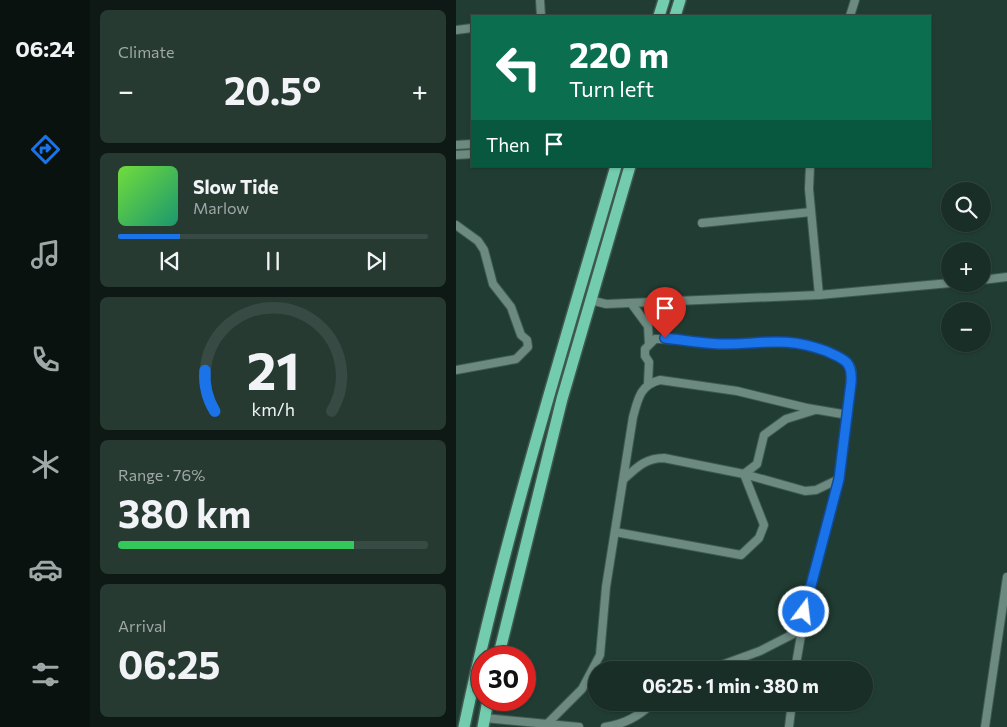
<!DOCTYPE html>
<html lang="en">
<head>
<meta charset="utf-8">
<style>
  body { margin:0; font-family:Commissioner,sans-serif; background:#263a32; color:#f1f3f6; height:100vh; display:flex; flex-direction:column; font-size:19px; white-space:nowrap }
  * { box-sizing:border-box; margin:0 }
  p { font-size:16px; color:#9fa8a7 }
  .icon { flex:none; width:28px; height:28px; fill:none; stroke:currentColor; stroke-width:2; stroke-linecap:round; stroke-linejoin:round }
  .map { position:relative; flex:1; overflow:hidden }
  .panel { display:flex; flex-direction:column; gap:10px; padding:10px; background:#0e1915; width:366px }
  .panel>* { flex:none }
  .hud { position:absolute; left:15px; top:15px; width:460px; height:152px; border-radius:0px; box-shadow:0 1px 4px #0004,0 0 0 1px #374a43; background:#0b6e4f; color:#fff; overflow:hidden }
  .tools { position:absolute; left:485px; top:182px; display:grid; gap:10px }
  .tools a { display:grid; place-items:center; width:50px; height:50px; border-radius:50%; background:#192e26; box-shadow:0 1px 4px #0004,0 0 0 1px #374a43; font-size:25px }
  .speed { position:absolute; left:15px; top:646px; display:flex; gap:10px; font-size:25px; font-weight:700; text-align:center }
  .speed>* { display:grid; place-content:center; width:65px; height:65px; border-radius:50%; background:#192e26; box-shadow:0 1px 4px #0004,0 0 0 1px #374a43; line-height:1 }
  .speed .limit { border:8px solid #d22; background:#fff; color:#111 }
  .pin { position:absolute; display:grid; place-items:center; width:42px; height:42px; color:#fff; margin:-51px -21px; border-radius:50% 50% 50% 0; rotate:-45deg; box-shadow:0 0 5px #0007 }
  .pin .icon { rotate:45deg }
  .me { position:absolute; width:55px; margin:-28px; rotate:15deg; stroke-linejoin:round; filter:drop-shadow(0 0 4px #0008) }
  .turn { display:flex; align-items:center; gap:18px; height:105px; padding:0 15px; font-size:22px }
  .turn .icon { width:65px; height:65px; stroke-width:2.5 }
  .turn b { display:block; font-size:35px; line-height:42px }
  .then { display:flex; align-items:center; height:48px; padding:0 15px; background:#0003; gap:10px; font-size:19px }
  .big { font-size:38px; font-weight:700; line-height:1.1 }
  .panel .tile { flex:1; display:flex; flex-direction:column; justify-content:center; gap:8px; min-width:0; padding:0 18px; border-radius:8px; background:#263a32 }
  .panel .dial { align-items:center; gap:0 }
  .dial svg { height:130px; overflow:visible; fill:none; stroke:#374a43; stroke-width:7; stroke-linecap:round; text-anchor:middle }
  .dial text { fill:#f1f3f6; stroke:none }
  .song { display:flex; align-items:center; gap:15px }
  .cover { width:60px; height:60px; border-radius:8px; background:linear-gradient(135deg,hsl(100 70% 55%),hsl(160 70% 35%)) }
  .played { height:5px; border-radius:2px; background:linear-gradient(90deg,#1a73e8 20%,#374a43 20%) }
  .keys { display:flex; justify-content:space-around; direction:ltr }
  .heat { display:flex; justify-content:space-between; align-items:center; font-size:28px; direction:ltr }
  .charge { height:8px; border-radius:4px; background:linear-gradient(90deg,#34c759 76%,#374a43 0) }
  .trip { position:absolute; left:132px; top:661px; width:285px; height:50px; border-radius:25px; background:#192e26; box-shadow:0 1px 4px #0004,0 0 0 1px #374a43; font-weight:700; line-height:50px; text-align:center }
  main { display:flex; flex:1; min-height:0 }
  .tabs { display:flex; flex-direction:column; width:90px; justify-content:space-around; align-items:center; background:#0a120f; color:#9fa8a7 }
  .tabs .icon { width:35px; height:35px }
  .tabs .selected { color:#1a73e8 }
  .tabs b { font-size:22px; color:#f1f3f6 }
  .map>svg:first-child { display:block }
</style>
</head>
<body>
<main>
<nav class="tabs">
<b>06:24</b>
<svg class="icon selected" aria-label="directions" viewBox="0 0 24 24"><path d="M12 3l9 9-9 9-9-9zM9 14v-3h6M13 9l2 2-2 2"/></svg>
<svg class="icon" aria-label="music" viewBox="0 0 24 24"><path d="M9 18V5l10-2v13"/><circle cx="6" cy="18" r="3"/><circle cx="16" cy="16" r="3"/></svg>
<svg class="icon" aria-label="phone" viewBox="0 0 24 24"><path d="M5 4h4l2 5-3 2q2 4 5 5l2-3 5 2v4C11 20 4 13 5 4z"/></svg>
<svg class="icon" aria-label="climate" viewBox="0 0 24 24"><path d="M12 3v18M4 7l16 10M4 17L20 7"/></svg>
<svg class="icon" aria-label="car" viewBox="0 0 24 24"><path d="M5 17H2v-5l4-1 3-4h7l3 4 3 1v5h-3M9 17h6M6 11h13"/><circle cx="7" cy="17" r="2"/><circle cx="17" cy="17" r="2"/></svg>
<svg class="icon" aria-label="filters" viewBox="0 0 24 24"><path d="M4 7h16M4 17h16"/><circle cx="9" cy="7" r="2"/><circle cx="15" cy="17" r="2"/></svg>
</nav>
<section class="panel">
<div class="tile"><p>Climate</p>
<div class="heat"><a>−</a><b class="big">20.5°</b><a>+</a></div>
</div>
<div class="tile">
<div class="song"><i class="cover"></i><div><b>Slow Tide</b><p>Marlow</p></div></div>
<div class="played"></div>
<div class="keys"><svg class="icon" aria-label="previous" viewBox="0 0 24 24"><path d="M18 5L8 12l10 7zM5 5v14"/></svg><svg class="icon" aria-label="pause" viewBox="0 0 24 24"><path d="M8 5v14M16 5v14"/></svg><svg class="icon" aria-label="next" viewBox="0 0 24 24"><path d="M6 5l10 7-10 7zM19 5v14"/></svg></div>
</div>
<div class="tile dial"><svg viewBox="0 0 100 80">
<path d="M14 69A42 42 0 1 1 86 69"/>
<path d="M14 69A42 42 0 0 1 8 44" stroke="#1a73e8"/>
<text x="50" y="56" font-size="32" font-weight="700">21</text>
<text x="50" y="72" font-size="11">km/h</text>
</svg></div>
<div class="tile"><p>Range · 76%</p><b class="big">380 km</b><div class="charge"></div></div>
<div class="tile"><p>Arrival</p><b class="big">06:25</b></div>
</section>
<div class="map">
<svg width="551" height="727" viewBox="0 0 551 727">
  <rect width="100%" height="100%" fill="#213d33"/>
  <g fill="none" stroke-linecap="round" stroke-linejoin="round">
    <g stroke="#3f5951" stroke-width="10">
      <g id="minor">
        <path d="M 84,0 L 85,16"/>
        <path d="M 394,16 L 399,0"/>
        <path d="M 0,30 L 16,28"/>
        <path d="M 0,145 L 16,144"/>
        <path d="M 0,155 L 16,154"/>
        <path d="M 354,166 L 353,189 L 363,295"/>
        <path d="M 246,223 L 355,212"/>
        <path d="M 0,225 L 22,241 L 28,250 L 37,284 L 55,307 L 65,335 L 71,340 L 72,347 L 60,359 L 0,370"/>
        <path d="M 526,280 L 551,277"/>
        <path d="M 134,300 L 150,304 L 363,295 L 494,283"/>
        <path d="M 175,303 L 192,326 L 193,344"/>
        <path d="M 192,384 L 193,362 L 189,356 L 189,349 L 199,339 C 221,338 243,344 264,344 C 307,344 331,336 374,353 C 380,355 389,358 393,364 C 397,370 396,376 395,383 L 383,479 L 350,606 L 339,670"/>
        <path d="M 288,474 L 301,464 L 308,435 L 330,419 L 359,410"/>
        <path d="M 168,479 C 181,467 190,458 208,458 L 288,474 L 349,491 L 360,490 L 383,479"/>
        <path d="M 159,532 L 285,555 L 303,538 L 308,525 L 288,474"/>
        <path d="M 252,670 L 304,651 L 345,630"/>
        <path d="M 29,718 L 123,727"/>
        <path d="M 92,723 L 126,689 L 144,655 L 150,587 L 177,417 C 182,399 184,385 204,380 L 281,391 L 351,408 L 392,415"/>
        <path d="M 149,727 C 169,724 183,716 198,702"/>
        <path d="M 333,727 L 336,702"/>
        <path d="M 529,727 L 551,577"/>
      </g>
    </g>
    <g stroke="#3f5951" stroke-width="14">
      <g id="highway">
        <path d="M 203,16 L 208,0"/>
        <path d="M 219,16 L 224,0"/>
        <path d="M 42,658 L 106,399 L 174,166"/>
        <path d="M 8,727 C 48,537 106,352 160,166"/>
        <path d="M 27,727 L 32,700"/>
      </g>
    </g>
    <use href="#minor" stroke="#6c8a7f" stroke-width="8"/>
    <use href="#highway" stroke="#72ccad" stroke-width="11"/>
  </g>
  <g fill="none" stroke-linecap="round" stroke-linejoin="round">
    <g stroke="#114b97" stroke-width="12">
      <path id="route" d="M 209,338 C 227,340 245,343 263,344 C 304,345 327,335 370,351 C 388,359 397,361 395,383 L 383,479 L 348,612"/>
    </g>
    <use href="#route" stroke="#1a73e8" stroke-width="9"/>
  </g>
</svg>
<div class="tools">
<a><svg class="icon" aria-label="search" viewBox="0 0 24 24"><circle cx="10" cy="10" r="6"/><path d="M15 15l6 6"/></svg></a>
<a>+</a>
<a>−</a>
</div>
<div class="speed"><div class="limit">30</div></div>
<div class="pin" style="left:209px;top:338px;background:#d93025"><svg class="icon" aria-label="arrive" viewBox="0 0 24 24"><path d="M6 21V4h12l-3 4 3 4H6"/></svg></div>
<svg class="me" style="left:348px;top:612px" viewBox="-20 -20 40 40"><circle r="17" fill="#1a73e8" stroke="#fff" stroke-width="3"/><path d="M0-11L8 9 0 5-8 9z" fill="#fff"/></svg>
<div class="trip">06:25 · 1 min · 380 m</div>
<div class="hud">
<div class="turn"><svg class="icon" aria-label="left" viewBox="0 0 24 24"><path d="M17 20v-9H6M10 6l-5 5 5 5"/></svg><div><b>220 m</b>Turn left</div></div>
<div class="then">Then<svg class="icon" aria-label="arrive" viewBox="0 0 24 24"><path d="M6 21V4h12l-3 4 3 4H6"/></svg></div>
</div>
</div>
</main>
</body>
</html>
